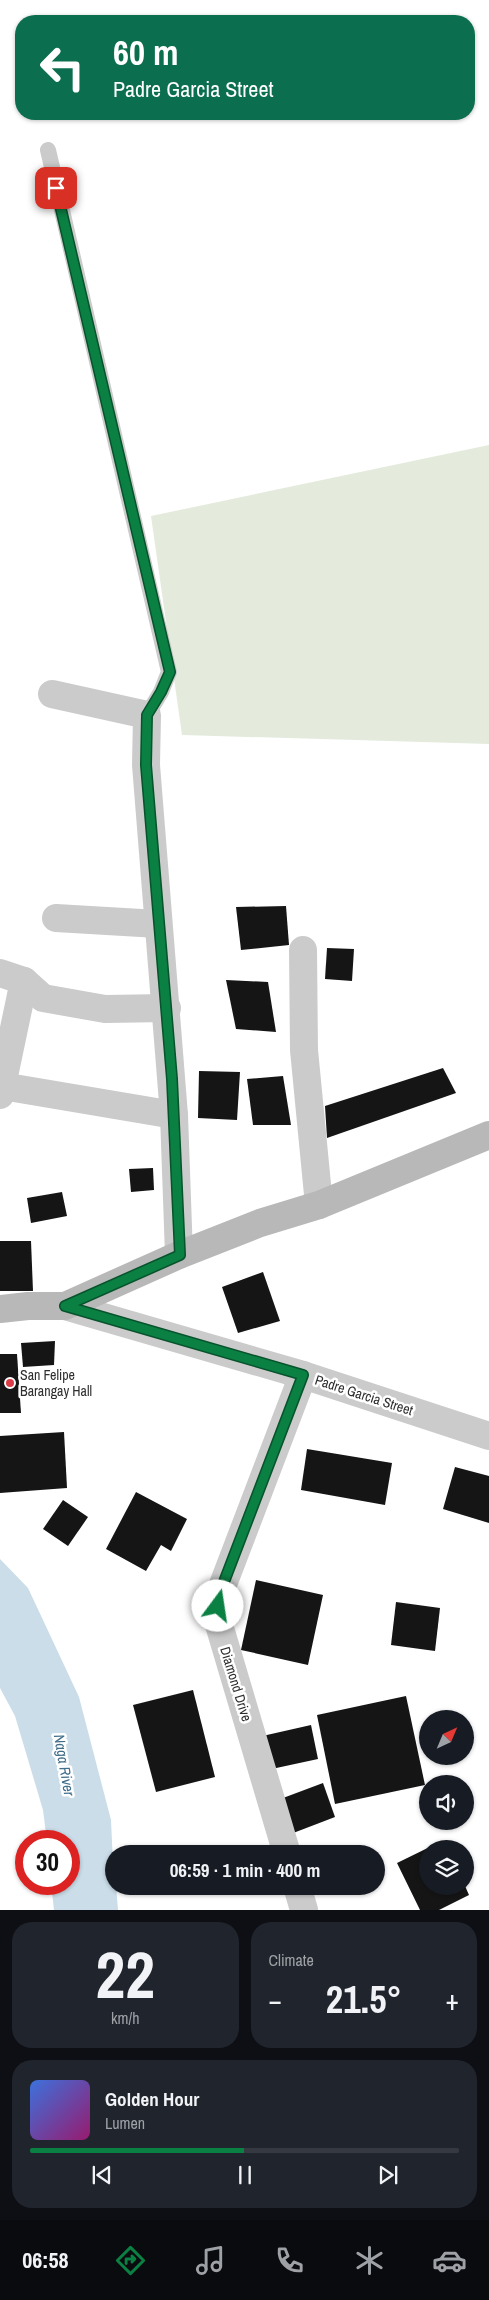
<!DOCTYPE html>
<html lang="en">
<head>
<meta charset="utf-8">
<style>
  body { margin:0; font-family:"Archivo Narrow",sans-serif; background:#20242c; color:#f1f3f6; height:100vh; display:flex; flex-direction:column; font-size:19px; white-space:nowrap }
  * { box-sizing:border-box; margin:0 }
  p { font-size:16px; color:#9ea1a6 }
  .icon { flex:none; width:28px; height:28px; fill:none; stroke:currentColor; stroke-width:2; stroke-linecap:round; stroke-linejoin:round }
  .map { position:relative; height:1910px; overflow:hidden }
  .drawer { display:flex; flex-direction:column; gap:12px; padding:12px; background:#0d0f14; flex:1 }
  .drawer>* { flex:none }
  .banner { position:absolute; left:15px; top:15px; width:460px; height:105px; border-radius:20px; box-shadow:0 1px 4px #0004; background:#0b6e4f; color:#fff; overflow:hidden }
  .needle { width:32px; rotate:44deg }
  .fabs { position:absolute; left:419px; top:1710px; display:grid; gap:10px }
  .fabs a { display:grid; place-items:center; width:55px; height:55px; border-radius:50%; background:#171b24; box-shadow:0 1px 4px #0004; font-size:25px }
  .speed { position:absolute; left:15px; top:1830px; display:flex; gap:10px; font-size:25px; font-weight:700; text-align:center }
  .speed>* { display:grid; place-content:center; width:65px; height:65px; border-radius:50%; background:#171b24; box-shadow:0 1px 4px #0004; line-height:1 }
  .speed .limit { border:8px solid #d22; background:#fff; color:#111 }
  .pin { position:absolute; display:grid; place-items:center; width:42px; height:42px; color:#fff; margin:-21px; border-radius:10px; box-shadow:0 2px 8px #0006 }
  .me { position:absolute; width:55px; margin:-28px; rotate:14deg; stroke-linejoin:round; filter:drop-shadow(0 0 4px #0008) }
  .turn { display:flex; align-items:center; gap:18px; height:105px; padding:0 15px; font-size:22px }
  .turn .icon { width:65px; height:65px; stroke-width:2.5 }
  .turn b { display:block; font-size:35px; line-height:42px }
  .big { font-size:38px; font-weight:700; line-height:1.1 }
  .drawer .card { flex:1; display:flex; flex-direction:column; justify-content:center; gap:8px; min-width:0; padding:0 18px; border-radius:20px; background:#20242c }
  .drawer .dial { align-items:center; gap:0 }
  .dial b { font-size:65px; line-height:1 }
  .song { display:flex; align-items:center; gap:15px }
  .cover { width:60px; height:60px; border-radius:8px; background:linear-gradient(135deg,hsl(220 70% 55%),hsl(320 70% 35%)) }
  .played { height:5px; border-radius:2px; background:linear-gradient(90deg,#0b8043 50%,#363941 50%) }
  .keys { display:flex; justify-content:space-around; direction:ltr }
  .heat { display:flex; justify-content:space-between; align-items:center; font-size:28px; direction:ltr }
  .drawer .tiles { flex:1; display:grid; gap:12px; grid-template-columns:1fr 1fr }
  .card:last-child { grid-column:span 2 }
  .trip { position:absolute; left:105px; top:1845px; width:280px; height:50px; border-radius:25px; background:#171b24; box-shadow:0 1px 4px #0004; font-weight:700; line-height:50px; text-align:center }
  .menu { display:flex; height:80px; justify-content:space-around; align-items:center; background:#090b0e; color:#9ea1a6 }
  .menu .icon { width:35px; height:35px }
  .menu .active { color:#0b8043 }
  .menu b { font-size:22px; color:#f1f3f6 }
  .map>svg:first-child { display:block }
</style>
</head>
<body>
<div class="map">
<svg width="489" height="1910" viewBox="0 0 489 1910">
  <rect width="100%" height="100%" fill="#fff"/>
  <path fill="#e4ebdd" d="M 489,445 L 489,744 L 182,735 L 151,516 Z"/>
  <path fill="#cadde9" d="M 0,1559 L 28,1588 L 79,1697 L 111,1820 L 114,1886 L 116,1886 L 118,1910 L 54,1910 L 51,1884 L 69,1884 L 69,1841 L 47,1841 L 43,1810 L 15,1716 L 0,1688 Z"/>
  <g fill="#151515">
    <path d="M 286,906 L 289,945 L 241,950 L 236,907 Z"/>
    <path d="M 327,948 L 354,949 L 352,981 L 325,979 Z"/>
    <path d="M 226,980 L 268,982 L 276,1032 L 236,1029 Z"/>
    <path d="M 443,1068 L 456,1093 L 327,1138 L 325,1106 Z"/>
    <path d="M 199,1071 L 240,1072 L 237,1120 L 198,1118 Z"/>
    <path d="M 283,1076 L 291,1125 L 253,1125 L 247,1079 Z"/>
    <path d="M 153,1168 L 154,1190 L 131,1192 L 129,1169 Z"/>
    <path d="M 62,1192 L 67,1216 L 31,1223 L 27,1198 Z"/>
    <path d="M 0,1241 L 31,1241 L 33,1291 L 0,1291 Z"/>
    <path d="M 263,1272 L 280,1321 L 238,1333 L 222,1287 Z"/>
    <path d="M 55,1341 L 54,1365 L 23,1367 L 21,1343 Z"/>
    <path d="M 0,1354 L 17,1354 L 21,1413 L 0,1413 Z"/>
    <path d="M 64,1432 L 67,1488 L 0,1493 L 0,1436 Z"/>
    <path d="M 307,1449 L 392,1463 L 385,1505 L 301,1490 Z"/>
    <path d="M 455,1467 L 489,1476 L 489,1523 L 443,1509 Z"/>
    <path d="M 136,1492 L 187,1519 L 171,1551 L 161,1545 L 146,1571 L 106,1549 Z"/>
    <path d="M 63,1500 L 88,1517 L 68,1546 L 43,1529 Z"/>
    <path d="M 256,1580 L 323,1595 L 308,1665 L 241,1650 Z"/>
    <path d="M 396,1602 L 440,1608 L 435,1651 L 391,1645 Z"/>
    <path d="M 193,1690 L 215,1777 L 156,1792 L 133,1705 Z"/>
    <path d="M 406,1696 L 425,1785 L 335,1804 L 317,1715 Z"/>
    <path d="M 311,1725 L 318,1759 L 267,1770 L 258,1737 Z"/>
    <path d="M 323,1783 L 335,1817 L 288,1835 L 275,1801 Z"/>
    <path d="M 442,1841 L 446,1849 L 428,1849 L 428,1886 L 465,1886 L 469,1895 L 439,1910 L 420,1910 L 397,1863 Z"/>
  </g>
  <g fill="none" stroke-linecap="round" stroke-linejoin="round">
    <path stroke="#cbcbcb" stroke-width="16" d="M 48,150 L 169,672 L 161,692 L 147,715"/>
    <g stroke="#cbcbcb" stroke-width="28">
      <path d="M 52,694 L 147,715 L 146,765 L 174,1115 L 179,1255"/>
      <path d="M 56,918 L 158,924"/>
      <path d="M 303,950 L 304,1050 L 319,1205"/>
      <path d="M 0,973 L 24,981 L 43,998 L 105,1009 L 167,1008"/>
      <path d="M 2,1086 L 174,1115"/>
      <path d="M 0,1095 L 24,981"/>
      <path d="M 65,1306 L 303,1375 L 489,1436"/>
      <path d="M 287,1854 L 217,1618 L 219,1595 L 303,1375"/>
      <path d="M 297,1886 L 304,1910"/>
    </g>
    <path stroke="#b8b8b8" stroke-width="28" d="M 0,1309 L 28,1306 L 65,1306 L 179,1255 L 260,1223 L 319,1205 L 489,1135"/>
  </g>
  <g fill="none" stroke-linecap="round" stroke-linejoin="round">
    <g stroke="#07532c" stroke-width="12">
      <path id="route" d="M 56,188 L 170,672 L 161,692 L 147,715 L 146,765 L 172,1079 L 180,1255 L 65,1306 L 303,1375 L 219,1595 L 218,1606"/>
    </g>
    <use href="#route" stroke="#0b8043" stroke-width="9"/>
  </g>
  <circle fill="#da3b46" stroke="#fff" stroke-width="2" cx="10" cy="1383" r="5"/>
  <g text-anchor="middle" stroke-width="5" stroke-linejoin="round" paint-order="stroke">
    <g font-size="14" fill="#2e2e2e" stroke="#fff" text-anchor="start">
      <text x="20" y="1380">San Felipe<tspan x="20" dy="16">Barangay Hall</tspan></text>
    </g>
    <g font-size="14" fill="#2e2e2e" stroke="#fff">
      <text transform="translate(364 1395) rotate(18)" y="5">Padre Garcia Street</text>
      <text transform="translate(236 1684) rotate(73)" y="5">Diamond Drive</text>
    </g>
    <g font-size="15" font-style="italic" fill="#416e8b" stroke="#fff">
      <text transform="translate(64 1765) rotate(80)" y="5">Naga River</text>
    </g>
  </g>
</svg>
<div class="fabs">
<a><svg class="needle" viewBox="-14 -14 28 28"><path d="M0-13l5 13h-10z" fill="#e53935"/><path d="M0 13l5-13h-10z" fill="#9ea1a6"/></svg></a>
<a><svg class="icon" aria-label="sound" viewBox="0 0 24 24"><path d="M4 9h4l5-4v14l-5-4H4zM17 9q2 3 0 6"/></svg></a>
<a><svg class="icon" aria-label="layers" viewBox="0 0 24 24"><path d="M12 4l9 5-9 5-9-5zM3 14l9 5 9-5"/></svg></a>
</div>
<div class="speed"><div class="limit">30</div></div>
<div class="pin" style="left:56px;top:188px;background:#d93025"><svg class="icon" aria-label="arrive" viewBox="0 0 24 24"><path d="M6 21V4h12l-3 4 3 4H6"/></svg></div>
<svg class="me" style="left:218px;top:1606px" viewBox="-20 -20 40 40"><circle r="19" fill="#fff"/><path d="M0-13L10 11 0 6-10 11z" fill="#0b8043"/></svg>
<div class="trip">06:59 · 1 min · 400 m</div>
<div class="banner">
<div class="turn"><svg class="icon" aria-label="left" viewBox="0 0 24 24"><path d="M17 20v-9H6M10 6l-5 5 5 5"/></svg><div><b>60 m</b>Padre Garcia Street</div></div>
</div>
</div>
<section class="drawer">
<div class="tiles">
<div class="card dial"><b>22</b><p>km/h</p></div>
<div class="card"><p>Climate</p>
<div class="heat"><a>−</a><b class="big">21.5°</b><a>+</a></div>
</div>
<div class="card">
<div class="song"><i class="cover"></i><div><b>Golden Hour</b><p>Lumen</p></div></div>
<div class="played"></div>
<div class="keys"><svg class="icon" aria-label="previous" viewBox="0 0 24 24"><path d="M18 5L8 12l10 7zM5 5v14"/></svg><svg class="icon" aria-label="pause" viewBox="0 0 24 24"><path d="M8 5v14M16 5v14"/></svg><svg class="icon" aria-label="next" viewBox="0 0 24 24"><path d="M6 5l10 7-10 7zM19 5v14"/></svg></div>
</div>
</div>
</section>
<nav class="menu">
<b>06:58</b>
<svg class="icon active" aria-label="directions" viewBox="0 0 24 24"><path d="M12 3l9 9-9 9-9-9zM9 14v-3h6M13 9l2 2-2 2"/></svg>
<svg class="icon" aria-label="music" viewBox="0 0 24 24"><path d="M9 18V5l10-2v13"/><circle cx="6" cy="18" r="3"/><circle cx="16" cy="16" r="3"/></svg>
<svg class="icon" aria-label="phone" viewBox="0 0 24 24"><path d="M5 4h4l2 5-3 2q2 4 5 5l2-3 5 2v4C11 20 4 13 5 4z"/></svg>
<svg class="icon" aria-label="climate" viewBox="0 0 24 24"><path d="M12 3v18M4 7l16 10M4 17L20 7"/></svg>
<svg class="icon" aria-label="car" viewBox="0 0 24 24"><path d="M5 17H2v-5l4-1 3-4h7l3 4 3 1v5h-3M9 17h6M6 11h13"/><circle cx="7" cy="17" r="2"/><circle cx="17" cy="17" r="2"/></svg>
</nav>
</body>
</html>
